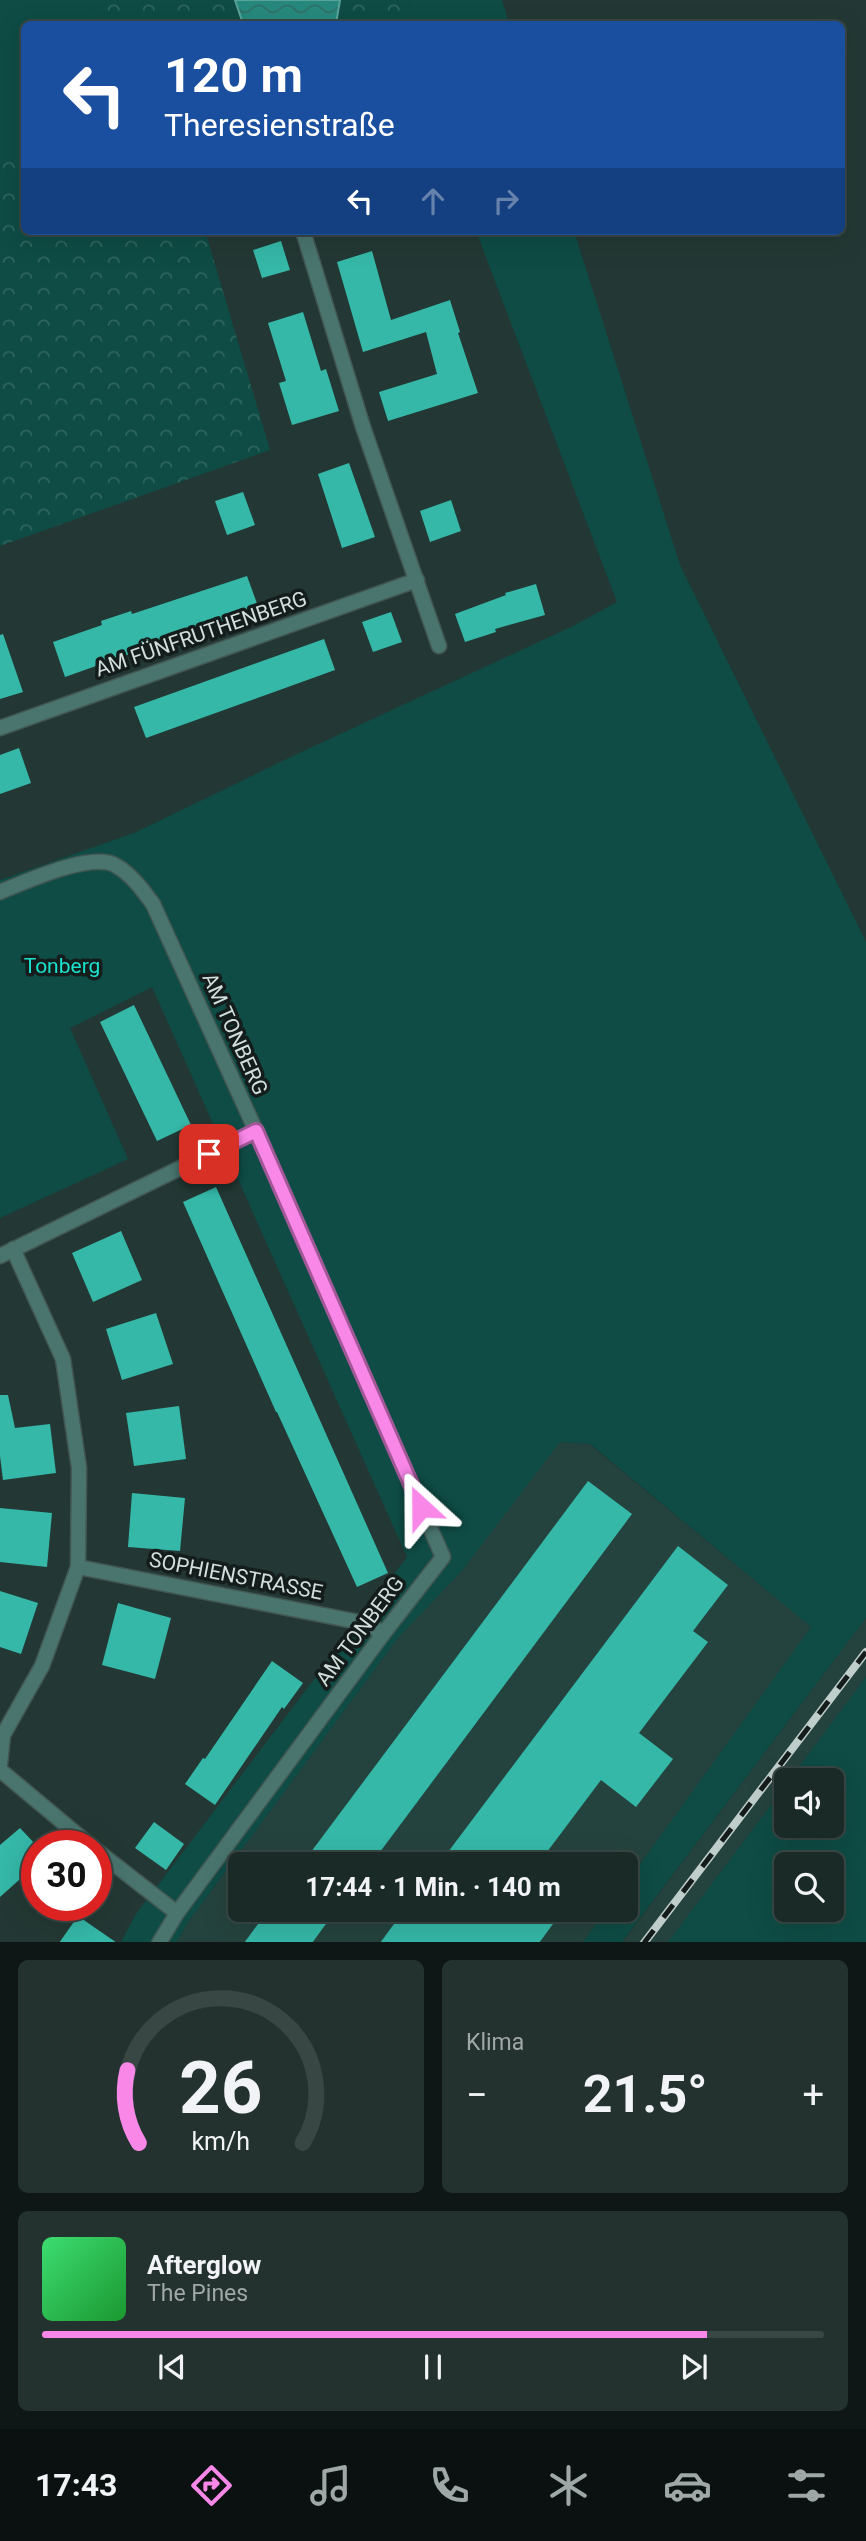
<!DOCTYPE html>
<html lang="de">
<head>
<meta charset="utf-8">
<style>
  body { margin:0; font-family:Roboto,sans-serif; background:#23322f; color:#f1f3f6; height:100vh; display:flex; flex-direction:column; font-size:26px; white-space:nowrap }
  * { box-sizing:border-box; margin:0 }
  p { font-size:23px; color:#9fa7a7 }
  .icon { flex:none; width:38px; height:38px; fill:none; stroke:currentColor; stroke-width:2; stroke-linecap:round; stroke-linejoin:round }
  .map { position:relative; height:1942px; overflow:hidden }
  .details { display:flex; flex-direction:column; gap:18px; padding:18px; background:#0e1715; flex:1 }
  .details>* { flex:none }
  .guide { position:absolute; left:21px; top:21px; width:824px; height:214px; border-radius:10px; box-shadow:0 7px 28px #0002,0 0 0 2px #384644; background:#1a4fa0; color:#fff; overflow:hidden }
  .buttons { position:absolute; left:774px; top:1768px; display:grid; gap:14px }
  .buttons a { display:grid; place-items:center; width:70px; height:70px; border-radius:10px; background:#1a2a27; box-shadow:0 7px 28px #0002,0 0 0 2px #384644; font-size:35px }
  .speed { position:absolute; left:21px; top:1830px; display:flex; gap:14px; font-size:35px; font-weight:700; text-align:center }
  .speed>* { display:grid; place-content:center; width:91px; height:91px; border-radius:50%; background:#1a2a27; box-shadow:0 7px 28px #0002,0 0 0 2px #384644; line-height:1 }
  .speed .limit { border:10px solid #d22; background:#fff; color:#111 }
  .pin { position:absolute; display:grid; place-items:center; width:60px; height:60px; color:#fff; margin:-30px; border-radius:14px; box-shadow:0 4px 10px #0006 }
  .me { position:absolute; width:77px; margin:-38px; rotate:336deg; stroke-linejoin:round; filter:drop-shadow(0 0 5px #0008) }
  .turn { display:flex; align-items:center; gap:24px; height:147px; padding:0 28px; font-size:32px }
  .turn .icon { width:91px; height:91px; stroke-width:2.5 }
  .turn b { display:block; font-size:49px; line-height:60px }
  .lanes { display:flex; align-items:center; height:66px; padding:0 28px; background:#0003; justify-content:center; gap:35px; direction:ltr }
  .lanes .off { opacity:.35 }
  .big { font-size:52px; font-weight:700; line-height:1.1 }
  .details .card { flex:1; display:flex; flex-direction:column; justify-content:center; gap:10px; min-width:0; padding:0 24px; border-radius:10px; background:#23322f }
  .details .dial { align-items:center; gap:0 }
  .dial svg { height:182px; overflow:visible; fill:none; stroke:#384644; stroke-width:7; stroke-linecap:round; text-anchor:middle }
  .dial text { fill:#f1f3f6; stroke:none }
  .song { display:flex; align-items:center; gap:21px }
  .cover { width:84px; height:84px; border-radius:10px; background:linear-gradient(135deg,hsl(140 70% 55%),hsl(130 70% 35%)) }
  .played { height:7px; border-radius:4px; background:linear-gradient(90deg,#f987e8 85%,#384644 85%) }
  .keys { display:flex; justify-content:space-around; direction:ltr }
  .heat { display:flex; justify-content:space-between; align-items:center; font-size:38px; direction:ltr }
  .details .tiles { flex:1; display:grid; gap:18px; grid-template-columns:1fr 1fr }
  .card:last-child { grid-column:span 2 }
  .trip { position:absolute; left:228px; top:1852px; width:410px; height:70px; border-radius:10px; background:#1a2a27; box-shadow:0 7px 28px #0002,0 0 0 2px #384644; font-weight:700; line-height:70px; text-align:center }
  .menu { display:flex; height:112px; justify-content:space-around; align-items:center; background:#0a1110; color:#9fa7a7 }
  .menu .icon { width:49px; height:49px }
  .menu .current { color:#f987e8 }
  .menu b { font-size:32px; color:#f1f3f6 }
  .map>svg:first-child { display:block }
</style>
</head>
<body>
<div class="map">
<svg width="866" height="1943" viewBox="0 0 866 1943">
  <defs>
    <pattern id="forest-crowns" width="20" height="18" patternUnits="userSpaceOnUse" patternTransform="scale(1.75)"><rect width="20" height="18" fill="#0e4c45"/><path d="M2 6a3 3 0 1 1 6 0M12 15a3 3 0 1 1 6 0" fill="none" stroke="#30655f"/></pattern>
    <pattern id="water-waves" width="16" height="10" patternUnits="userSpaceOnUse" patternTransform="scale(1.75)"><rect width="16" height="10" fill="#27897d"/><path d="M0 5q4-4 8 0t8 0" fill="none" stroke="#2f7068"/></pattern>
  </defs>
  <rect width="100%" height="100%" fill="#233834"/>
  <g fill="#25433e">
    <path d="M 559,1442 L 589,1444 L 811,1627 L 625,1885 L 625,1864 L 240,1864 L 240,1909 L 607,1909 L 583,1942 L 177,1943 L 186,1925 L 398,1638 L 461,1572 Z"/>
    <path d="M 866,1618 L 866,1677 L 789,1780 L 786,1780 L 786,1785 L 668,1942 L 622,1943 Z"/>
  </g>
  <g fill="#0e4c45" fill-rule="evenodd">
    <path d="M 0,0 L 92,0 L 100,24 L 24,24 L 24,140 L 0,151 Z"/>
    <path d="M 409,0 L 502,0 L 509,24 L 411,24 Z"/>
    <path d="M 476,231 L 574,231 L 680,565 L 866,942 L 866,1618 L 622,1942 L 583,1942 L 607,1909 L 625,1909 L 625,1885 L 811,1627 L 590,1444 L 560,1442 L 461,1572 L 398,1638 L 186,1925 L 177,1942 L 121,1942 L 136,1914 L 407,1557 L 152,987 L 70,1028 L 128,1159 L 0,1218 L 0,880 L 134,833 L 295,755 L 573,626 L 617,602 Z"/>
    <path d="M 866,1677 L 866,1942 L 668,1942 L 786,1785 L 786,1825 L 831,1825 L 831,1780 L 789,1780 ZM 786,1864 L 831,1864 L 831,1909 L 786,1909 Z"/>
  </g>
  <g fill="url(#forest-crowns)">
    <path d="M 92,0 L 235,0 L 243,24 L 100,24 Z"/>
    <path d="M 340,0 L 409,0 L 411,24 L 336,24 Z"/>
    <path d="M 24,140 L 24,231 L 205,231 L 270,450 L 0,546 L 0,151 Z"/>
  </g>
  <path fill="url(#water-waves)" stroke="#5aa39a" stroke-width="2" d="M 235,0 L 340,0 L 336,24 L 243,24 Z"/>
  <g fill="#35b8a8">
    <path d="M 281,241 L 290,270 L 262,278 L 253,250 Z"/>
    <path d="M 372,251 L 391,320 L 450,300 L 460,332 L 458,333 L 478,393 L 388,421 L 379,392 L 437,374 L 426,332 L 363,352 L 337,262 Z"/>
    <path d="M 303,312 L 321,371 L 326,369 L 339,411 L 292,425 L 279,383 L 286,381 L 268,323 Z"/>
    <path d="M 349,463 L 375,537 L 342,548 L 318,474 Z"/>
    <path d="M 243,492 L 255,525 L 227,535 L 215,501 Z"/>
    <path d="M 451,500 L 461,531 L 430,542 L 420,511 Z"/>
    <path d="M 247,576 L 259,609 L 206,627 L 207,631 L 173,642 L 172,639 L 65,677 L 53,642 L 102,625 L 101,621 L 131,611 L 132,614 Z"/>
    <path d="M 536,584 L 545,615 L 495,629 L 496,632 L 465,642 L 455,614 L 506,595 L 505,593 Z"/>
    <path d="M 391,612 L 402,642 L 373,652 L 362,622 Z"/>
    <path d="M 3,634 L 23,692 L 0,699 L 0,635 Z"/>
    <path d="M 324,639 L 335,670 L 146,738 L 134,707 Z"/>
    <path d="M 19,748 L 31,783 L 0,794 L 0,755 Z"/>
    <path d="M 134,1005 L 191,1125 L 157,1141 L 100,1022 Z"/>
    <path d="M 216,1187 L 388,1573 L 357,1587 L 277,1412 L 276,1412 L 183,1202 Z"/>
    <path d="M 121,1231 L 142,1280 L 93,1302 L 72,1253 Z"/>
    <path d="M 156,1313 L 173,1364 L 122,1380 L 106,1329 Z"/>
    <path d="M 0,1395 L 8,1395 L 15,1428 L 50,1424 L 56,1473 L 3,1480 L 0,1456 Z"/>
    <path d="M 179,1406 L 186,1459 L 134,1466 L 126,1413 Z"/>
    <path d="M 588,1481 L 632,1514 L 371,1864 L 302,1864 Z"/>
    <path d="M 132,1493 L 185,1498 L 180,1551 L 128,1547 Z"/>
    <path d="M 0,1508 L 52,1513 L 47,1567 L 0,1562 Z"/>
    <path d="M 678,1546 L 728,1585 L 693,1631 L 708,1642 L 639,1733 L 673,1759 L 636,1807 L 601,1780 L 538,1864 L 439,1864 Z"/>
    <path d="M 0,1591 L 38,1603 L 21,1654 L 0,1647 Z"/>
    <path d="M 118,1603 L 171,1618 L 155,1679 L 102,1665 Z"/>
    <path d="M 272,1661 L 303,1683 L 284,1709 L 282,1707 L 215,1805 L 185,1784 L 203,1758 L 205,1759 Z"/>
    <path d="M 154,1822 L 184,1844 L 166,1870 L 135,1848 Z"/>
    <path d="M 20,1828 L 37,1846 L 37,1864 L 0,1897 L 0,1845 Z"/>
    <path d="M 269,1909 L 337,1909 L 312,1943 L 244,1943 Z"/>
    <path d="M 405,1909 L 564,1909 L 539,1943 L 380,1943 Z"/>
    <path d="M 78,1916 L 117,1943 L 59,1943 Z"/>
  </g>
  <g fill="none" stroke-linecap="round" stroke-linejoin="round">
    <g stroke="#425652" stroke-width="17">
      <g id="minor">
        <path d="M 303,231 L 363,427 L 439,646"/>
        <path d="M 0,728 L 417,580"/>
        <path d="M 0,892 C 25,882 90,852 115,865 C 131,874 142,889 153,904 L 256,1131 L 443,1557 L 383,1634 L 177,1913 L 159,1943"/>
        <path d="M 0,1256 L 256,1131"/>
        <path d="M 78,1567 L 369,1624 L 383,1634"/>
        <path d="M 0,1764 L 3,1735 L 42,1666 L 78,1567 L 79,1468 L 63,1359 L 13,1249"/>
        <path d="M 0,1770 L 91,1846"/>
        <path d="M 96,1850 L 177,1913"/>
      </g>
    </g>
    <use href="#minor" stroke="#49756e" stroke-width="14"/>
    <g stroke="#c0cecb" stroke-width="8">
      <path id="rail" d="M 644,1943 L 866,1652"/>
    </g>
    <use href="#rail" stroke="#141d1b" stroke-width="5" stroke-dasharray="16" stroke-linecap="butt"/>
  </g>
  <g fill="none" stroke-linecap="round" stroke-linejoin="round">
    <g stroke="#a25897" stroke-width="18">
      <path id="route" d="M 209,1154 L 256,1131 L 421,1507"/>
    </g>
    <use href="#route" stroke="#f987e8" stroke-width="12"/>
  </g>
  <g text-anchor="middle" stroke-width="7" stroke-linejoin="round" paint-order="stroke">
    <g font-size="21" fill="#d2dfdc" stroke="#141d1b">
      <text transform="translate(201 634) rotate(-19)" y="7">AM FÜNFRUTHENBERG</text>
      <text transform="translate(235 1034) rotate(66)" y="7">AM TONBERG</text>
      <text transform="translate(236 1576) rotate(11)" y="7">SOPHIENSTRASSE</text>
      <text transform="translate(360 1631) rotate(-53)" y="7">AM TONBERG</text>
    </g>
    <g font-size="21" fill="#19e1cc" stroke="#141d1b">
      <text x="62" y="973">Tonberg</text>
    </g>
  </g>
</svg>
<div class="buttons">
<a><svg class="icon" aria-label="sound" viewBox="0 0 24 24"><path d="M4 9h4l5-4v14l-5-4H4zM17 9q2 3 0 6"/></svg></a>
<a><svg class="icon" aria-label="search" viewBox="0 0 24 24"><circle cx="10" cy="10" r="6"/><path d="M15 15l6 6"/></svg></a>
</div>
<div class="speed"><div class="limit">30</div></div>
<div class="pin" style="left:209px;top:1154px;background:#d93025"><svg class="icon" aria-label="arrive" viewBox="0 0 24 24"><path d="M6 21V4h12l-3 4 3 4H6"/></svg></div>
<svg class="me" style="left:421px;top:1507px" viewBox="-20 -20 40 40"><path d="M0-17L14 15 0 8-14 15z" fill="#f987e8" stroke="#fff" stroke-width="4"/></svg>
<div class="trip">17:44 · 1 Min. · 140 m</div>
<div class="guide">
<div class="turn"><svg class="icon" aria-label="left" viewBox="0 0 24 24"><path d="M17 20v-9H6M10 6l-5 5 5 5"/></svg><div><b>120 m</b>Theresienstraße</div></div>
<div class="lanes"><svg class="icon" aria-label="left" viewBox="0 0 24 24"><path d="M17 20v-9H6M10 6l-5 5 5 5"/></svg><svg class="icon off" aria-label="ahead" viewBox="0 0 24 24"><path d="M12 20V5M6 11l6-6 6 6"/></svg><svg class="icon off" aria-label="right" viewBox="0 0 24 24"><path d="M7 20v-9h11M14 6l5 5-5 5"/></svg></div>
</div>
</div>
<section class="details">
<div class="tiles">
<div class="card dial"><svg viewBox="0 0 100 80">
<path d="M14 69A42 42 0 1 1 86 69"/>
<path d="M14 69A42 42 0 0 1 9 37" stroke="#f987e8"/>
<text x="50" y="56" font-size="32" font-weight="700">26</text>
<text x="50" y="72" font-size="11">km/h</text>
</svg></div>
<div class="card"><p>Klima</p>
<div class="heat"><a>−</a><b class="big">21.5°</b><a>+</a></div>
</div>
<div class="card">
<div class="song"><i class="cover"></i><div><b>Afterglow</b><p>The Pines</p></div></div>
<div class="played"></div>
<div class="keys"><svg class="icon" aria-label="previous" viewBox="0 0 24 24"><path d="M18 5L8 12l10 7zM5 5v14"/></svg><svg class="icon" aria-label="pause" viewBox="0 0 24 24"><path d="M8 5v14M16 5v14"/></svg><svg class="icon" aria-label="next" viewBox="0 0 24 24"><path d="M6 5l10 7-10 7zM19 5v14"/></svg></div>
</div>
</div>
</section>
<nav class="menu">
<b>17:43</b>
<svg class="icon current" aria-label="directions" viewBox="0 0 24 24"><path d="M12 3l9 9-9 9-9-9zM9 14v-3h6M13 9l2 2-2 2"/></svg>
<svg class="icon" aria-label="music" viewBox="0 0 24 24"><path d="M9 18V5l10-2v13"/><circle cx="6" cy="18" r="3"/><circle cx="16" cy="16" r="3"/></svg>
<svg class="icon" aria-label="phone" viewBox="0 0 24 24"><path d="M5 4h4l2 5-3 2q2 4 5 5l2-3 5 2v4C11 20 4 13 5 4z"/></svg>
<svg class="icon" aria-label="climate" viewBox="0 0 24 24"><path d="M12 3v18M4 7l16 10M4 17L20 7"/></svg>
<svg class="icon" aria-label="car" viewBox="0 0 24 24"><path d="M5 17H2v-5l4-1 3-4h7l3 4 3 1v5h-3M9 17h6M6 11h13"/><circle cx="7" cy="17" r="2"/><circle cx="17" cy="17" r="2"/></svg>
<svg class="icon" aria-label="filters" viewBox="0 0 24 24"><path d="M4 7h16M4 17h16"/><circle cx="9" cy="7" r="2"/><circle cx="15" cy="17" r="2"/></svg>
</nav>
</body>
</html>
